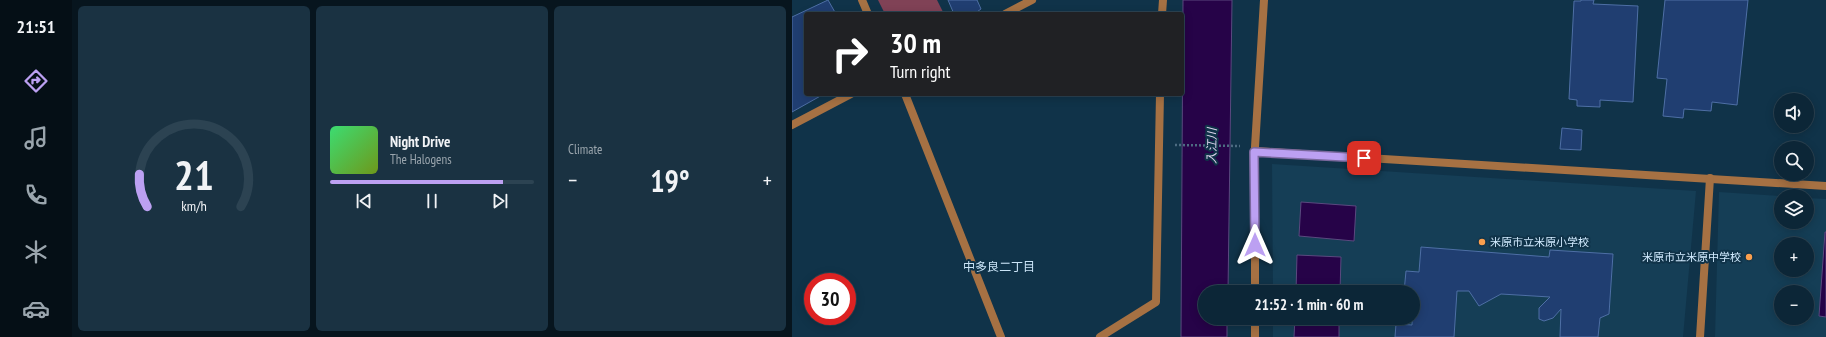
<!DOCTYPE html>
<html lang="en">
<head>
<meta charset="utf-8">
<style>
  body { margin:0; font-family:"PT Sans Narrow","Noto Sans JP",sans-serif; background:#1a3242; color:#f1f3f6; height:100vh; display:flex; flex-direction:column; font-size:15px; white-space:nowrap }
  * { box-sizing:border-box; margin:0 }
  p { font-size:13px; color:#9aa5ad }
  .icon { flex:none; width:22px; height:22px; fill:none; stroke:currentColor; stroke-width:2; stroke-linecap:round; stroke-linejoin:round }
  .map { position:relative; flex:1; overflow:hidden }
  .side { display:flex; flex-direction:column; gap:6px; padding:6px; background:#07151e; width:720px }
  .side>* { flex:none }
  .hud { position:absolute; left:12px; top:12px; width:380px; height:84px; border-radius:4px; box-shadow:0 2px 10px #0003,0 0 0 1px #2c4352; background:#202124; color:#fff; overflow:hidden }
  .buttons { position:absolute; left:982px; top:93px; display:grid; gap:8px }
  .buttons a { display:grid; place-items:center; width:40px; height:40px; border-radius:50%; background:#0c2637; box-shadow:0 2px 10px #0003,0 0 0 1px #2c4352; font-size:20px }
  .speed { position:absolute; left:12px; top:273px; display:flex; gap:8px; font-size:20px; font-weight:700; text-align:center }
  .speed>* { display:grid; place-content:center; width:52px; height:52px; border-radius:50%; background:#0c2637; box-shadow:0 2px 10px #0003,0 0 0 1px #2c4352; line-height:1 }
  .speed .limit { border:6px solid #d22; background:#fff; color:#111 }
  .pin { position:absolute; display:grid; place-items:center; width:34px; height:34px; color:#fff; margin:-17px; border-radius:8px; box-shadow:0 2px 6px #0006 }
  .me { position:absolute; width:44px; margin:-22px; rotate:0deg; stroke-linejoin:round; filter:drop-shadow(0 0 3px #0008) }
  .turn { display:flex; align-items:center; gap:14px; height:84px; padding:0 20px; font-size:18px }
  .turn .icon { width:52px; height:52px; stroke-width:2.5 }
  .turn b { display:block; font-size:28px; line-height:34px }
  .big { font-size:30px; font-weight:700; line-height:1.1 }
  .side .tile { flex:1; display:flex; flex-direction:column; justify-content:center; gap:6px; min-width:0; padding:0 14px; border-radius:6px; background:#1a3242 }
  .side .dial { align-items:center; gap:0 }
  .dial svg { height:104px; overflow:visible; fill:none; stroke:#2c4352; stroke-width:7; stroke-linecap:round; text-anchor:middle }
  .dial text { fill:#f1f3f6; stroke:none }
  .song { display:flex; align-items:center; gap:12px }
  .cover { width:48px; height:48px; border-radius:6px; background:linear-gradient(135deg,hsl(140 70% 55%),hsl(80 70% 35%)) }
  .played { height:4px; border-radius:2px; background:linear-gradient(90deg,#bca0f2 85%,#2c4352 85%) }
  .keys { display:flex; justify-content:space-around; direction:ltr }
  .heat { display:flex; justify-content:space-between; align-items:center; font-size:22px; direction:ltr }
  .side .tiles { flex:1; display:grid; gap:6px; grid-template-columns:repeat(3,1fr) }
  .trip { position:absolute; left:406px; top:285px; width:222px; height:40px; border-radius:20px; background:#0c2637; box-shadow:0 2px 10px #0003,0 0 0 1px #2c4352; font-weight:700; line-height:40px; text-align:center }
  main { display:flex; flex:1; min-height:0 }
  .tabs { display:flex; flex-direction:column; width:72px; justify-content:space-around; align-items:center; background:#050f16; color:#9aa5ad }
  .tabs .icon { width:28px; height:28px }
  .tabs .active { color:#bca0f2 }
  .tabs b { font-size:18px; color:#f1f3f6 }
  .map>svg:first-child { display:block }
</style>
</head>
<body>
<main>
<nav class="tabs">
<b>21:51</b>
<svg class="icon active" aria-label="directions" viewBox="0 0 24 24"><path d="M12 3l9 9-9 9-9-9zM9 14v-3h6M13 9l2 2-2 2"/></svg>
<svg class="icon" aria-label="music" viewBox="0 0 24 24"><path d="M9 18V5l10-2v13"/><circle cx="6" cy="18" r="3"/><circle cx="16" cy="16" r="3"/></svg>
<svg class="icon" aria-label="phone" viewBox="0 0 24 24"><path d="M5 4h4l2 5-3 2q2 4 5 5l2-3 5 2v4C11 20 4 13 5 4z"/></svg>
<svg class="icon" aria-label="climate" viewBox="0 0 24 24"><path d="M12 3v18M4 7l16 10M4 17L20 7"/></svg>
<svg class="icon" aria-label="car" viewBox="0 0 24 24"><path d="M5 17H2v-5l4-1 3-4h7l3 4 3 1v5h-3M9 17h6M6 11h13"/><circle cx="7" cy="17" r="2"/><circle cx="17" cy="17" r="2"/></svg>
</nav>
<section class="side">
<div class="tiles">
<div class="tile dial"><svg viewBox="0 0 100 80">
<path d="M14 69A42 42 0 1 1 86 69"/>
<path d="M14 69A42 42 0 0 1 8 44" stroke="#bca0f2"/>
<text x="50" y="56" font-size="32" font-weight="700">21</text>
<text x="50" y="72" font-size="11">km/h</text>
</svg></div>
<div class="tile">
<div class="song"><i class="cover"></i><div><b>Night Drive</b><p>The Halogens</p></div></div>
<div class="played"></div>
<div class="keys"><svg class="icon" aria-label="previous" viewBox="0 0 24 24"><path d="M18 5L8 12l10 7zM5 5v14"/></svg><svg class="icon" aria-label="pause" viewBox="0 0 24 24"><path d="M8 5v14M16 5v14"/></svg><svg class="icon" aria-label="next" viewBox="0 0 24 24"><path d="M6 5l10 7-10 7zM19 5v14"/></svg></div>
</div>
<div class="tile"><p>Climate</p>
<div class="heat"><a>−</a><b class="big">19°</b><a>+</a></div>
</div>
</div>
</section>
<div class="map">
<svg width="1034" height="337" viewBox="0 0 1034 337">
  <rect width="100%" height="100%" fill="#103349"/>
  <g fill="#153e56" fill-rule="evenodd">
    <path d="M 480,164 L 904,191 L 891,337 L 481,337 L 481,318 L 621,318 L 621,292 L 481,292 Z"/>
    <path d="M 927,192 L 989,196 L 989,222 L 1015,222 L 1015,198 L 1034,199 L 1034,337 L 923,337 ZM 989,244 L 1015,244 L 1015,270 L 989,270 ZM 989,292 L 1015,292 L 1015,318 L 989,318 Z"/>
  </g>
  <path fill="#804256" d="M 86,0 L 145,0 L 152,14 L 93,14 Z"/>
  <g fill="#260348" stroke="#5a497f">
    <path d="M 391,0 L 440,0 L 436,292 L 413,292 L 413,318 L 435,318 L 435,337 L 389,337 Z"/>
    <path d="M 509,202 L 564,206 L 562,241 L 507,236 Z"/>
    <path d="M 1033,232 L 1034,232 L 1034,317 L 1027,316 Z"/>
    <path d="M 505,255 L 549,257 L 548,292 L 504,292 Z"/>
    <path d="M 503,318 L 547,318 L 547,337 L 502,337 Z"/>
  </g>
  <g fill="#203e71" stroke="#4e6fa5">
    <path d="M 36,0 L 44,14 L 14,14 L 14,94 L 32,94 L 0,112 L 0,17 Z"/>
    <path d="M 156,0 L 185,0 L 189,9 L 182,14 L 162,14 Z"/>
    <path d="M 789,0 L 802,0 L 801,4 L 846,6 L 841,102 L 808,100 L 808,107 L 785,106 L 785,100 L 777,99 L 782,1 L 789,1 Z"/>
    <path d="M 873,0 L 956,0 L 945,105 L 920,102 L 919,111 L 892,109 L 891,118 L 871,116 L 875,79 L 865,78 Z"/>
    <path d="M 770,128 L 790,130 L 789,150 L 768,149 Z"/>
    <path d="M 629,247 L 757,257 L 758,250 L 821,254 L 817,314 L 808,318 L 806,337 L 768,337 L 769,309 L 761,318 L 752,321 L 747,319 L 747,308 L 758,297 L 709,294 L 687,306 L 677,291 L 665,291 L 662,337 L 603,337 L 604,324 L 620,325 L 621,292 L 612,292 L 614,271 L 627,272 Z"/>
  </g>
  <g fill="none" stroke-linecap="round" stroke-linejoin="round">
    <path stroke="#4d6c82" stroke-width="2.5" stroke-dasharray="2 2" stroke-linecap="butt" d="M 383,145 L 448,146"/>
    <g stroke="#a67143" stroke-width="8">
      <path d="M 70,0 L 76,14"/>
      <path d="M 213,14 L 240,0"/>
      <path d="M 370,14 L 371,0"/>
      <path d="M 113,94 L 209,337"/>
      <path d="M 0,125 L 59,94"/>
      <path d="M 462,151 L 1034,186"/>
      <path d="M 463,292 L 463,147 L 472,0"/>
      <path d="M 463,318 L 463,337"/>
      <path d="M 308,337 L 364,302 L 368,94"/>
    </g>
    <path stroke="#a67143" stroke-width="8" d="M 908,337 L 918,178"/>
  </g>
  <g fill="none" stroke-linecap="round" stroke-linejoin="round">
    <g stroke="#7a689d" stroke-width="10">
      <path id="route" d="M 463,245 L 462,152 L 572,158"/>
    </g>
    <use href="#route" stroke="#bca0f2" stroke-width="7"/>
  </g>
  <g fill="#fa9f4e" stroke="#103349" stroke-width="1.5">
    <circle cx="690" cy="242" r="4"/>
    <circle cx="957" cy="257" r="4"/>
  </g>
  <g text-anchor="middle" stroke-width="4" stroke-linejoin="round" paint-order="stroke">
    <g font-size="11" fill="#d2ebff" stroke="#103349" text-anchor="start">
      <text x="698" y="246">米原市立米原小学校</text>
      <text x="949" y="261" text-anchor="end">米原市立米原中学校</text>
    </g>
    <g font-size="12" font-style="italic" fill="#dcd4ed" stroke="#103349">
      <text transform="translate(420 146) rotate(-89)" y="4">入江川</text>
    </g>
    <g font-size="12" fill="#cbe5f8" stroke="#103349">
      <text x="207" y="271">中多良二丁目</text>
    </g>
  </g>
</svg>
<div class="buttons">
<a><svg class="icon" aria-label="sound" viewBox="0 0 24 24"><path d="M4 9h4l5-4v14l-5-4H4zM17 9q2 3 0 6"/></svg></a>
<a><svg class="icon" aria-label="search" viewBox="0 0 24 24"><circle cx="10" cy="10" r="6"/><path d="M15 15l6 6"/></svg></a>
<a><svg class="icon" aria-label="layers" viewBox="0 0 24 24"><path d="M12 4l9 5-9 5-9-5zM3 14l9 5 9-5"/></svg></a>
<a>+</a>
<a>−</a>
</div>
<div class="speed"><div class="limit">30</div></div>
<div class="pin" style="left:572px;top:158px;background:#d93025"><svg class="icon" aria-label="arrive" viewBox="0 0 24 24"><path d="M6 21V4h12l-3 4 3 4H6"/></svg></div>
<svg class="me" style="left:463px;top:245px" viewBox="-20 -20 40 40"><path d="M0-17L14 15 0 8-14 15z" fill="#bca0f2" stroke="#fff" stroke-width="4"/></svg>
<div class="trip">21:52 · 1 min · 60 m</div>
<div class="hud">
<div class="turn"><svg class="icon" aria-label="right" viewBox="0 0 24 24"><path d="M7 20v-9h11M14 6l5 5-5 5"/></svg><div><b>30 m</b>Turn right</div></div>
</div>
</div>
</main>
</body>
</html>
